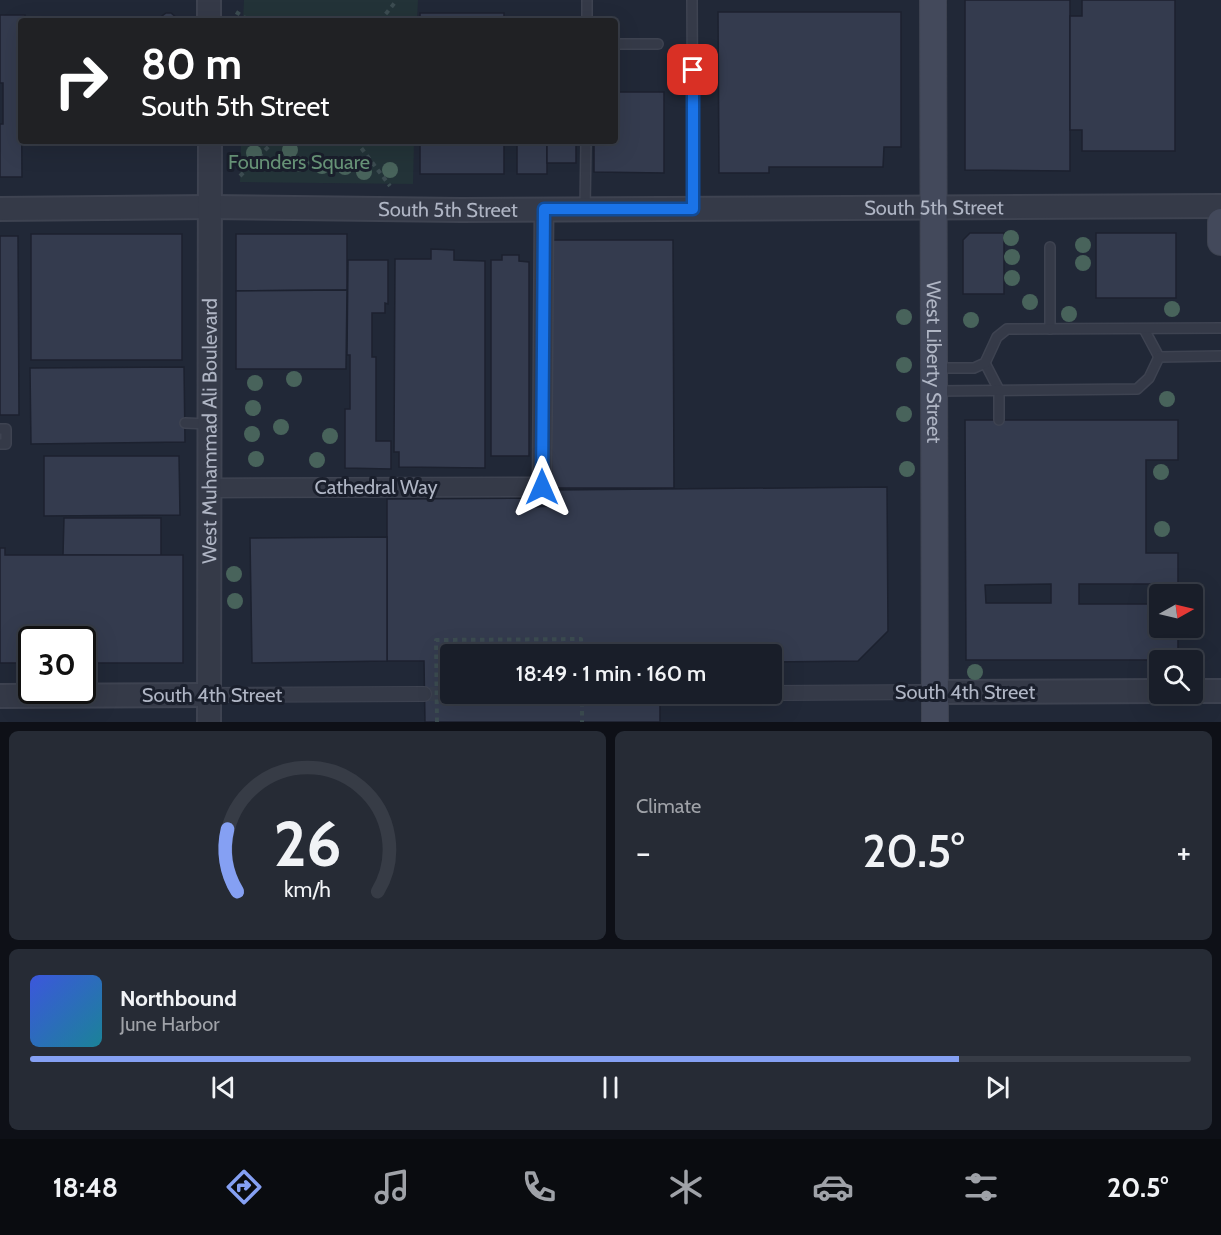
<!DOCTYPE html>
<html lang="en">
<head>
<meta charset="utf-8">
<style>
  body { margin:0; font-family:Cabin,sans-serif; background:#262b35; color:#f1f3f6; height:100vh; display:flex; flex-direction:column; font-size:22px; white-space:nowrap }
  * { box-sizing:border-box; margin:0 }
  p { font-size:20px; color:#9fa2a8 }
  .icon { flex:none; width:33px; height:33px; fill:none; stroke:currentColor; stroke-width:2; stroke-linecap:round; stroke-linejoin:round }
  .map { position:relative; height:722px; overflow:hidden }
  .drawer { display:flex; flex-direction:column; gap:9px; padding:9px; background:#0e1017; flex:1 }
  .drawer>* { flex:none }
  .banner { position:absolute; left:18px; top:18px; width:600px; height:126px; border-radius:6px; box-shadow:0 6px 24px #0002,0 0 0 2px #373c46; background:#202124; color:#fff; overflow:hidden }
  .needle { width:39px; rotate:82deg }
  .controls { position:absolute; left:1149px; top:584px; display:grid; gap:12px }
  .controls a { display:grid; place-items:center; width:54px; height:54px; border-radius:6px; background:#191e29; box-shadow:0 6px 24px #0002,0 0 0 2px #373c46; font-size:30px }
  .speed { position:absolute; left:18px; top:626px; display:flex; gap:12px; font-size:30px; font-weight:700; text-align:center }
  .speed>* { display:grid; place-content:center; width:78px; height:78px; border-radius:50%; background:#191e29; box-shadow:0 6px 24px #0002,0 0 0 2px #373c46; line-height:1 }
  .speed .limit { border:3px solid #111; border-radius:9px; background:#fff; color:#111 }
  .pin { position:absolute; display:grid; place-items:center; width:51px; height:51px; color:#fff; margin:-26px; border-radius:12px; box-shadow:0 3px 9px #0006 }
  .me { position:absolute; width:66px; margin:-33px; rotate:0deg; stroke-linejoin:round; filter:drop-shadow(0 0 4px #0008) }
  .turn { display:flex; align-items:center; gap:21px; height:126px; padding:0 24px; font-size:27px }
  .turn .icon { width:78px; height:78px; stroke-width:2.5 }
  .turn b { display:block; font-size:42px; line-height:51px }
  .big { font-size:45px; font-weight:600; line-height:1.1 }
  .drawer .widget { flex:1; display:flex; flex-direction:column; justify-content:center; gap:9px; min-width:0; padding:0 21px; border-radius:9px; background:#262b35 }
  .drawer .dial { align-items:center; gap:0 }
  .dial svg { height:156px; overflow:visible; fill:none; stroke:#373c46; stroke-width:7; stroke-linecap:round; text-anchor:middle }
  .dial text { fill:#f1f3f6; stroke:none }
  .song { display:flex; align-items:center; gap:18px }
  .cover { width:72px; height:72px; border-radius:9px; background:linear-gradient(135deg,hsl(230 70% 55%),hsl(190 70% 35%)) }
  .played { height:6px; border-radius:3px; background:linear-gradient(90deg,#85a0f3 80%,#373c46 80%) }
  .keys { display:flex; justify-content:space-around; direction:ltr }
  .heat { display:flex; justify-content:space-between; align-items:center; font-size:33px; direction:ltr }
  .drawer .tiles { flex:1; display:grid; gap:9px; grid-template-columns:1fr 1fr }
  .widget:last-child { grid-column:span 2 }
  .trip { position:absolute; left:440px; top:644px; width:342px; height:60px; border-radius:6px; background:#191e29; box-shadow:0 6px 24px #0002,0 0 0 2px #373c46; font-weight:600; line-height:60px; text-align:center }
  .tab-bar { display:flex; height:96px; justify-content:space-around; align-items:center; background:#0a0c10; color:#9fa2a8 }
  .tab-bar .icon { width:42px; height:42px }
  .tab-bar .current { color:#85a0f3 }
  .tab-bar b { font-size:27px; color:#f1f3f6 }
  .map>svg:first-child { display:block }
</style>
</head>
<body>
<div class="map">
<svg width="1221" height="722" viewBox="0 0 1221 722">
  <rect width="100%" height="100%" fill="#212837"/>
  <g fill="#233338">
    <path d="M 244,0 L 418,0 L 417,21 L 243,21 Z"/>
    <path d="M 241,141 L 414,141 L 413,184 L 240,182 Z"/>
  </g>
  <g fill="#343b4e" stroke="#1c212f" stroke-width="1.5" fill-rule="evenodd">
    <path d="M 965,0 L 1070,0 L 1070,171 L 965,170 Z"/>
    <path d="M 1082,0 L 1175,0 L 1175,151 L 1082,151 L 1082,130 L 1070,130 L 1070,16 L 1082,16 Z"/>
    <path d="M 718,12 L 901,12 L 901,147 L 884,147 L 883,167 L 769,167 L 769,173 L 719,173 Z"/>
    <path d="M 166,13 L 171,13 L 177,18 L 177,21 L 161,21 L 162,16 Z"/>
    <rect x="420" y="13" width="84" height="8"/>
    <path d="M 0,15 L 25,15 L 25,21 L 21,21 L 22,177 L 0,177 L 0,124 L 3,124 L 3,83 L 0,83 Z"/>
    <path d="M 615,92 L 664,92 L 664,173 L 594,172 L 594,141 L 615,141 Z"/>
    <rect x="420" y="141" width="84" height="33"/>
    <rect x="517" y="141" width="30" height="33"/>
    <rect x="547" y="141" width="29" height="22"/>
    <path d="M 970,233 L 1004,233 L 1004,294 L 963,294 L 963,240 Z"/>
    <rect x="1096" y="233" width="80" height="65"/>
    <rect x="31" y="234" width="151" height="126"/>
    <path d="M 236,234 L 347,234 L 347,290 L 236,291 Z"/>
    <path d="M 0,236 L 18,236 L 19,415 L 0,415 Z"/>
    <path d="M 551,240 L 673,240 L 674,488 L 552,488 Z"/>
    <path d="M 431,249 L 454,250 L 454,260 L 485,261 L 485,468 L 399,467 L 399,452 L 394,452 L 395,259 L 431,259 Z"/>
    <path d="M 502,255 L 519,255 L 519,261 L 529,262 L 529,456 L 491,456 L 491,260 L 502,260 Z"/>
    <path d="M 348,260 L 388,260 L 388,304 L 385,303 L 385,313 L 372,313 L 372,357 L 376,357 L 376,441 L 391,441 L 391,469 L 345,468 L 345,409 L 350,409 L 350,355 L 347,355 Z"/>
    <path d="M 347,290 L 346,369 L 236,369 L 236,291 Z"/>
    <path d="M 184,367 L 185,442 L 31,444 L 30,368 Z"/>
    <path d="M 965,420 L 1178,420 L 1178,460 L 1146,460 L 1146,553 L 1178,553 L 1178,594 L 1161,594 L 1161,584 L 1079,584 L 1079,604 L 1160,604 L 1160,627 L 1178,627 L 1178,660 L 966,660 ZM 1051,584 L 1051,603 L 986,603 L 985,585 Z"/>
    <path d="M 44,456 L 179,456 L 180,515 L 44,516 Z"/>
    <path d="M 887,487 L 888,631 L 858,661 L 771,662 L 771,654 L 450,654 L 450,693 L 660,693 L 660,722 L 425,722 L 424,661 L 387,661 L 387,499 L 533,498 L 533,507 L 555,506 L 555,490 Z"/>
    <path d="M 64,518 L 161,518 L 161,556 L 63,555 Z"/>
    <path d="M 387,537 L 387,661 L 252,663 L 250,538 Z"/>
    <path d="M 0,548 L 5,548 L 5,555 L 183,555 L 183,663 L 82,663 L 82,639 L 32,639 L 32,663 L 0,663 Z"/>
  </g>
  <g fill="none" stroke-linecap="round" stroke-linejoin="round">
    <path stroke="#363d4c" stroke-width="14" stroke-dasharray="14 7" stroke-linecap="butt" d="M 424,694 L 660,693"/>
    <g stroke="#3e4351" stroke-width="12">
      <g id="service">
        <path d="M 692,0 L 693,208"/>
        <path d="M 587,21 L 587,0"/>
        <path d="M 615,44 L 658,44"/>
        <path d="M 585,209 L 586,141"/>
        <path d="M 1050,247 L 1050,329"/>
        <path d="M 1144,329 L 1159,357"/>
        <path d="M 985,363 L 999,390 L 999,420"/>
        <path d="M 935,368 L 974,368 L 985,363 L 997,337 L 1007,329 L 1221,328"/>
        <path d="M 936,391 L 1137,389 L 1149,378 L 1159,357 L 1221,356"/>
        <path d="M 185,423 L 208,424"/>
        <path d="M 0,429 L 6,429 L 6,444 L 0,444"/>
      </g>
    </g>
    <g stroke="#3e4351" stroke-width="16">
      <g id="pedestrian">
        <path d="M 660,693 L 669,693"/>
        <path d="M 771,693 L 935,692"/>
        <path d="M 209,695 L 424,694"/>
      </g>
    </g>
    <g stroke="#3e4351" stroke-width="21">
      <path id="minor" d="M 210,488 L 542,487 L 544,209"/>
    </g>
    <g stroke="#3e4351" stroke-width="26">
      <g id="tertiary">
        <path d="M 209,0 L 209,21"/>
        <path id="s1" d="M 0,209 L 210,207 L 461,210 L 1221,206"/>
        <path d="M 1192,691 L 1221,691"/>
        <path d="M 935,692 L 1160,691"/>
        <path d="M 0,696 L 209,695"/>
        <path id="s2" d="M 209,722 L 210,141"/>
      </g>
    </g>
    <g stroke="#3e4351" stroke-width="28">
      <g id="secondary">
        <path id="s3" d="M 933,0 L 935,722"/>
        <path d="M 1221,222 L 1221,242"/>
      </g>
    </g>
    <g stroke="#3c4c51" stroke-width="4" stroke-dasharray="4.5 4.5" stroke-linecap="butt">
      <path d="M 236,12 L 250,21"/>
      <path d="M 380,21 L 397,0"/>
      <path d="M 356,141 L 390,186"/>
      <path d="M 240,176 L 274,141"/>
    </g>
    <use href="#service" stroke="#353a48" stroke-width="9"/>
    <use href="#pedestrian" stroke="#353a48" stroke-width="14"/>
    <use href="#minor" stroke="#353a48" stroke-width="18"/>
    <use href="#tertiary" stroke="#353a48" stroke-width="22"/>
    <use href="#secondary" stroke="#43495b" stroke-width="26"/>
    <g stroke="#3c4c51" stroke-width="4" stroke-dasharray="4.5 4.5" stroke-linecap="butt">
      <path d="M 582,693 L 582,722"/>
      <path d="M 437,722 L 436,640 L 581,639 L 582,654"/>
    </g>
  </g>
  <g fill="#48635b">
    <circle cx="290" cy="150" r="8"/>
    <circle cx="254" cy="153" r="8"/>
    <circle cx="301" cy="164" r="8"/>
    <circle cx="322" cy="166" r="8"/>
    <circle cx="345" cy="167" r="8"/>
    <circle cx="390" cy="170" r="8"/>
    <circle cx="364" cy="172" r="8"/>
    <circle cx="1011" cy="238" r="8"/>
    <circle cx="1083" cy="245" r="8"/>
    <circle cx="1012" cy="257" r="8"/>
    <circle cx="1083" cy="263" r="8"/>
    <circle cx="1012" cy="278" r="8"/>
    <circle cx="1030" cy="302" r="8"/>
    <circle cx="1172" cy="309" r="8"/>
    <circle cx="1069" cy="314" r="8"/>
    <circle cx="904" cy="317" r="8"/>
    <circle cx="971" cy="320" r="8"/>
    <circle cx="904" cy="365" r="8"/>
    <circle cx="294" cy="379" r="8"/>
    <circle cx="255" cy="383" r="8"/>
    <circle cx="1167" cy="399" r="8"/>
    <circle cx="253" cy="408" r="8"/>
    <circle cx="904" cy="414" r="8"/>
    <circle cx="281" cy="427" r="8"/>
    <circle cx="252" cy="434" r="8"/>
    <circle cx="330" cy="436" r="8"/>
    <circle cx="256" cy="459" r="8"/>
    <circle cx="317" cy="460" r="8"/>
    <circle cx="907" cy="469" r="8"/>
    <circle cx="1161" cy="472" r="8"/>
    <circle cx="1162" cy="529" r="8"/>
    <circle cx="234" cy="574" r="8"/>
    <circle cx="235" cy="601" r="8"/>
    <circle cx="975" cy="672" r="8"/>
  </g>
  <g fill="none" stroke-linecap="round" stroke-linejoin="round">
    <g stroke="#114b97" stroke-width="15">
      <path id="route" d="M 542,487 L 544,209 L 693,209 L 693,70"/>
    </g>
    <use href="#route" stroke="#1a73e8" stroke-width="10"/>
  </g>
  <g text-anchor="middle" stroke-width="6" stroke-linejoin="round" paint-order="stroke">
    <g font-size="20" fill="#689478" stroke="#1a1f2c">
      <text x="299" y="169">Founders Square</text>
    </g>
    <g font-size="20" fill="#afb5c4" stroke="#1a1f2c">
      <text dy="7" stroke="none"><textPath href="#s1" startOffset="934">South 5th Street</textPath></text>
      <text dy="7" stroke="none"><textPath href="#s1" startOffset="448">South 5th Street</textPath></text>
      <text dy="7" stroke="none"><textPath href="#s3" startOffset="362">West Liberty Street</textPath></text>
      <text dy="7" stroke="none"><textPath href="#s2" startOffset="291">West Muhammad Ali Boulevard</textPath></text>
      <text x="376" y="494">Cathedral Way</text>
      <text x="965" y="699">South 4th Street</text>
      <text x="212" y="702">South 4th Street</text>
    </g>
  </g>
</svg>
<div class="controls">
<a><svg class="needle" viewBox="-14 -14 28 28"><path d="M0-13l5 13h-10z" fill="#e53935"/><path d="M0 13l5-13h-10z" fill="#9fa2a8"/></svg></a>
<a><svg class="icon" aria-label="search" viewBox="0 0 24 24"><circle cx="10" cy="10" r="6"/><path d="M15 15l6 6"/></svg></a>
</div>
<div class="speed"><div class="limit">30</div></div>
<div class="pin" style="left:693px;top:70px;background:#d93025"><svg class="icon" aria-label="arrive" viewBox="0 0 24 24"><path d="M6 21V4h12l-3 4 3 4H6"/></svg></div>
<svg class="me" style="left:542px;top:487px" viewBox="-20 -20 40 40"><path d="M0-17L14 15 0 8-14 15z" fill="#1a73e8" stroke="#fff" stroke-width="4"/></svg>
<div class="trip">18:49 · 1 min · 160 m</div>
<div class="banner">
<div class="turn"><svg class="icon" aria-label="right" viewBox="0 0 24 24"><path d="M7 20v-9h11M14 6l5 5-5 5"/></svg><div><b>80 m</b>South 5th Street</div></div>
</div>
</div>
<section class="drawer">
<div class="tiles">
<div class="widget dial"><svg viewBox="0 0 100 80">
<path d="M14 69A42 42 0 1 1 86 69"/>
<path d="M14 69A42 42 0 0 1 9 37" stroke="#85a0f3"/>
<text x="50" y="56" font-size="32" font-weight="700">26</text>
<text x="50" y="72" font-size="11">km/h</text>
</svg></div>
<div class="widget"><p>Climate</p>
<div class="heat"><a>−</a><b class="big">20.5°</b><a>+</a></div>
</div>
<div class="widget">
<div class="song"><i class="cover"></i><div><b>Northbound</b><p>June Harbor</p></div></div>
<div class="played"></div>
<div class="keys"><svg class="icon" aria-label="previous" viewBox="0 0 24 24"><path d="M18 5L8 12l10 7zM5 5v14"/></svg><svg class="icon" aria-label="pause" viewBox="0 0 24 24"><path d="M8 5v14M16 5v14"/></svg><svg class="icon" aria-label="next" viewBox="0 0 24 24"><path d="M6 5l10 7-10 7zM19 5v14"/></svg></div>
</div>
</div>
</section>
<nav class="tab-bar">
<b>18:48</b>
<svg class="icon current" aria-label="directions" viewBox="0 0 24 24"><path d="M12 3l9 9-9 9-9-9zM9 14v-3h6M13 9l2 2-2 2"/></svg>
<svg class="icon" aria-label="music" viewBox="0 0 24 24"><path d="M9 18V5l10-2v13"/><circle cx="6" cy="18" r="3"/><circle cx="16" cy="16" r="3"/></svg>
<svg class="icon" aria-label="phone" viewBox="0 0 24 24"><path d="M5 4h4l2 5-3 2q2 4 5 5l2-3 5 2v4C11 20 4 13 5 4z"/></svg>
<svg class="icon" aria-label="climate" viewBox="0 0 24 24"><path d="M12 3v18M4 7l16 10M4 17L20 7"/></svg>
<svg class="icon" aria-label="car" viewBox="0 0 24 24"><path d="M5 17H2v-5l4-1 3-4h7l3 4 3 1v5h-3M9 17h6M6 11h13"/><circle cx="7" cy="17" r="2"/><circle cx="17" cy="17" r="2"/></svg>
<svg class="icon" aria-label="filters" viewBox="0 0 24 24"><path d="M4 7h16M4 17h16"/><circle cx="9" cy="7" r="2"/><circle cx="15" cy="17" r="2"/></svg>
<b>20.5°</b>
</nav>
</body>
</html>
